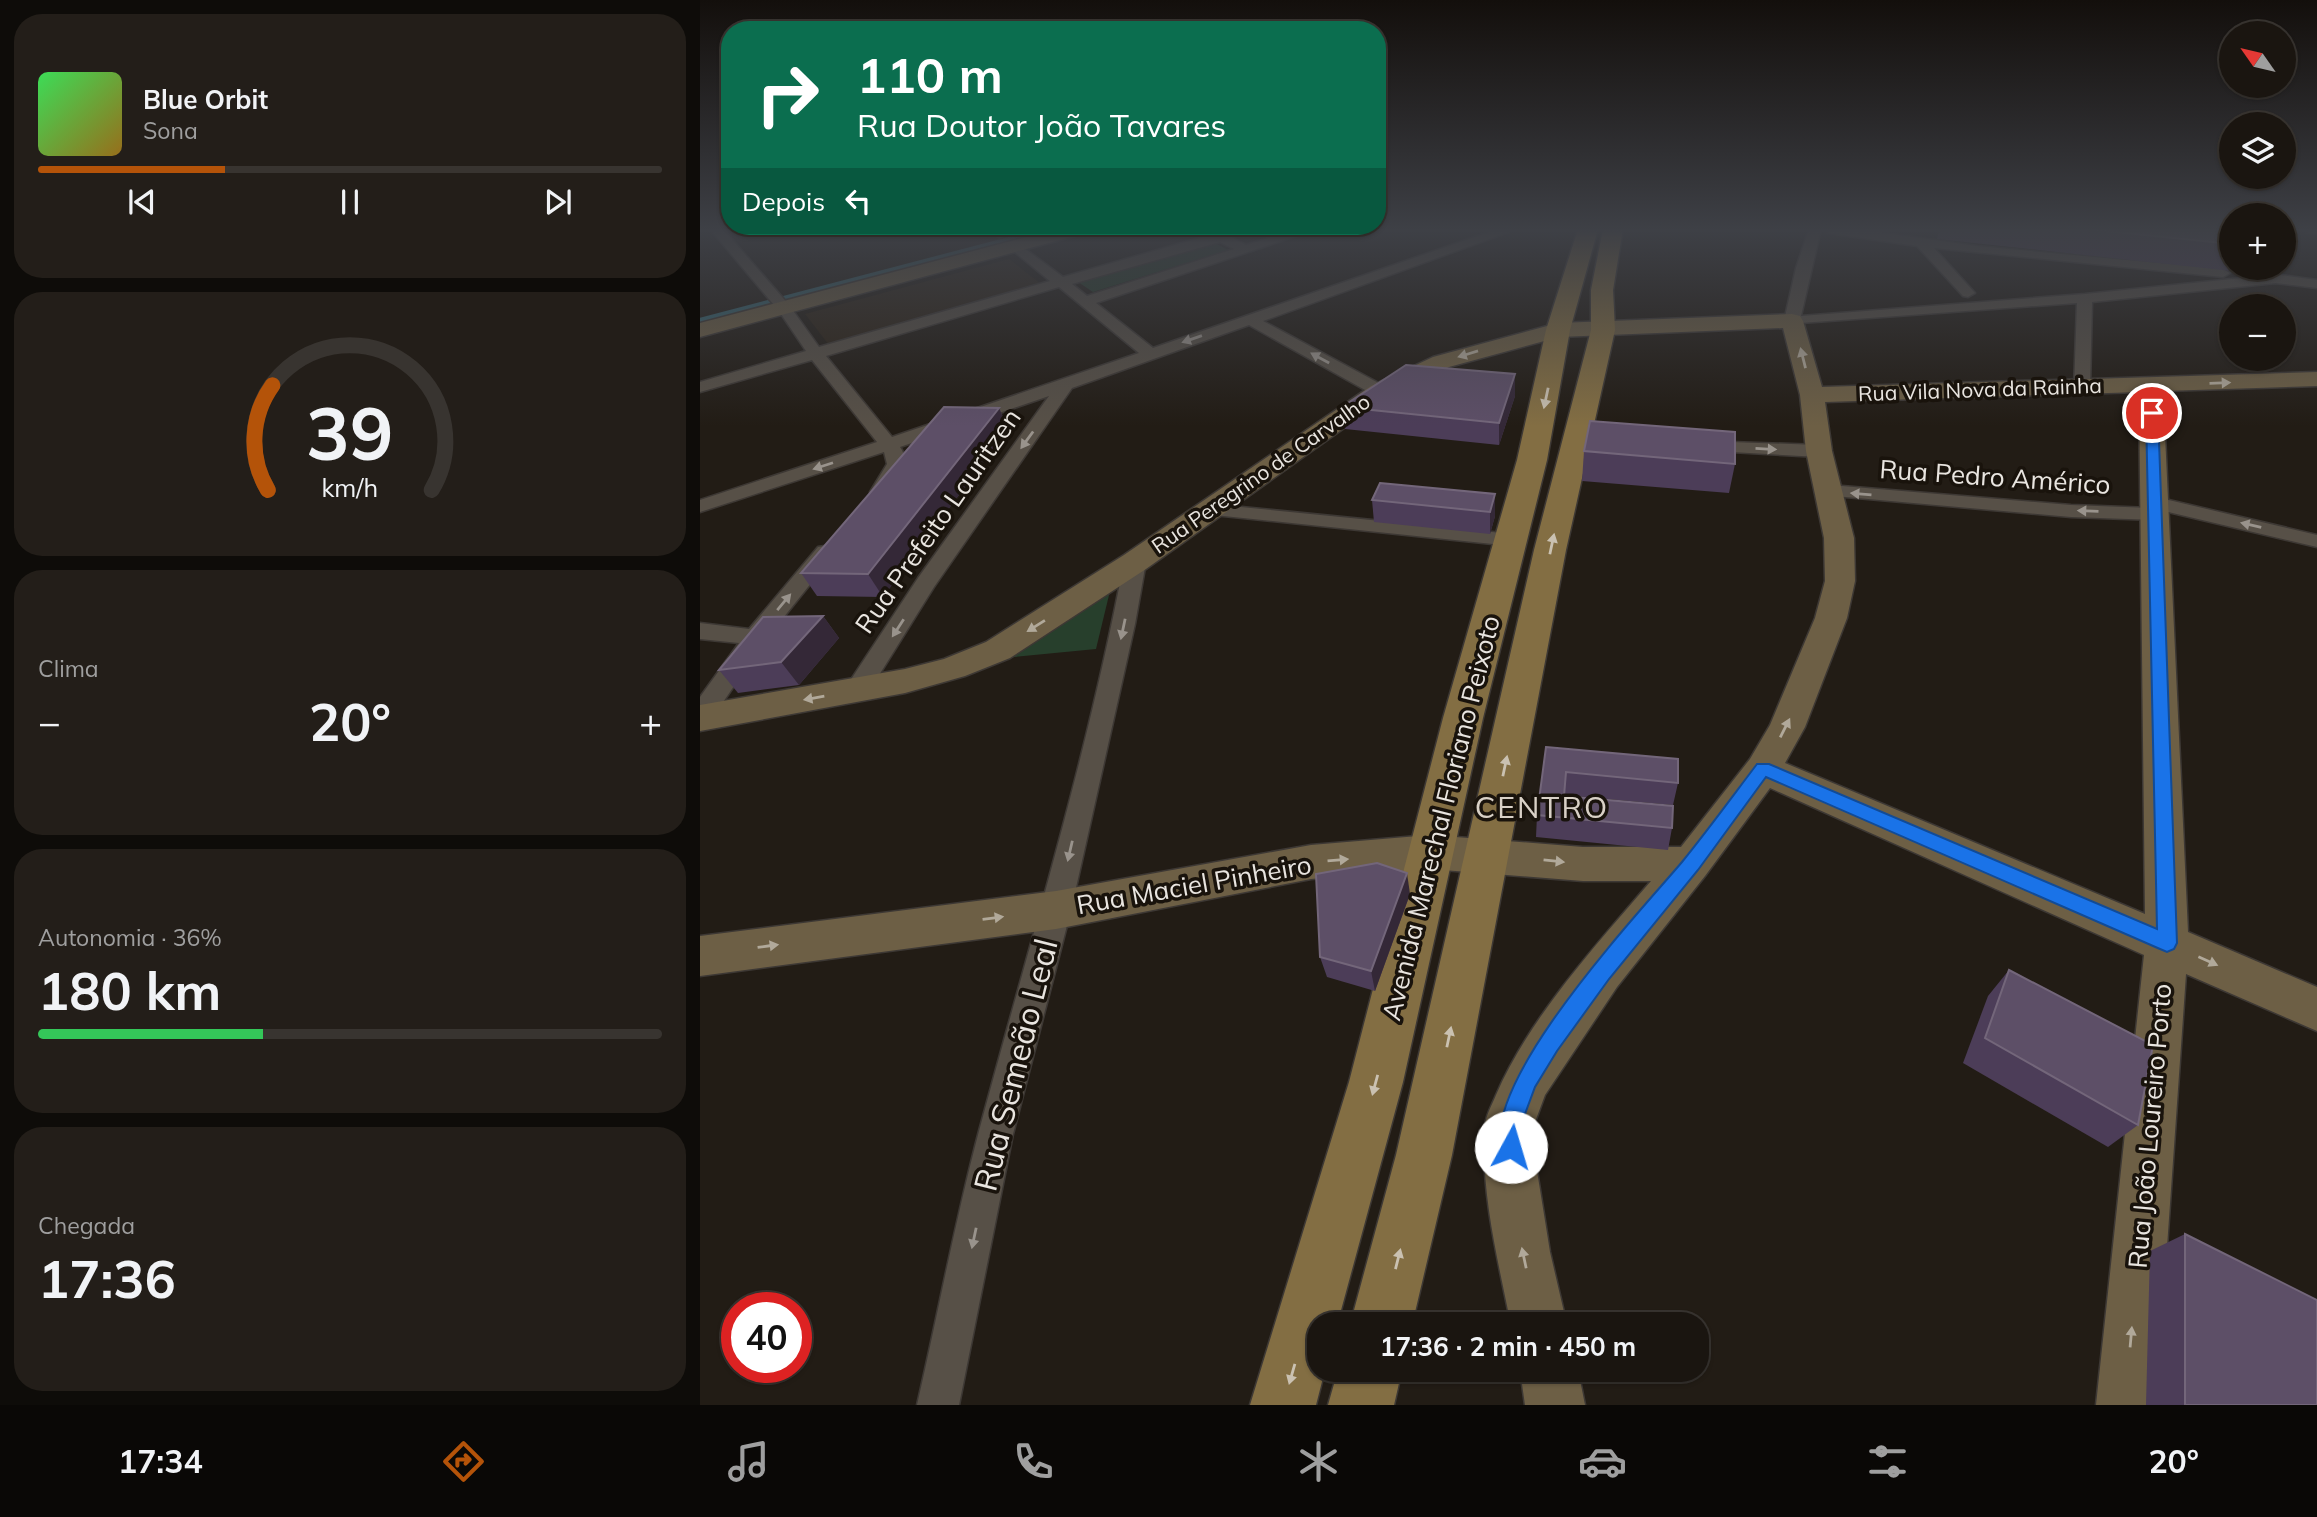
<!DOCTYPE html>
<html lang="pt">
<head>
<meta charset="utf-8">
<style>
  body { margin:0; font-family:Mulish,sans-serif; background:#231e19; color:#f1f3f6; height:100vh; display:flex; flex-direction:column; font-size:26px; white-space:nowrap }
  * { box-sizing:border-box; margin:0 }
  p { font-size:23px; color:#9f9f9f }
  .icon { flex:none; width:38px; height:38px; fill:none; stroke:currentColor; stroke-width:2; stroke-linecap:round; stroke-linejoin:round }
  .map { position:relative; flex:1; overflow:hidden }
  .details { display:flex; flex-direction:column; gap:14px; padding:14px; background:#0e0c09; width:700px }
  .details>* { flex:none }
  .hud { position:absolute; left:21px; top:21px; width:665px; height:214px; border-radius:28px; box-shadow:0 2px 5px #0004,0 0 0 2px #383430; background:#0b6e4f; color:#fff; overflow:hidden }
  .needle { width:46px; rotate:304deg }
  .fabs { position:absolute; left:1519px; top:21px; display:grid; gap:14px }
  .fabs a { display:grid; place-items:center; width:77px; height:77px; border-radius:50%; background:#1a1510; box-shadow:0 2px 5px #0004,0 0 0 2px #383430; font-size:35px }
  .speed { position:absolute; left:21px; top:1292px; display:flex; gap:14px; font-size:35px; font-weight:700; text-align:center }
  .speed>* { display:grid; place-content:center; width:91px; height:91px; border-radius:50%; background:#1a1510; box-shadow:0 2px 5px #0004,0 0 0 2px #383430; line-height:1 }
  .speed .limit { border:10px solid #d22; background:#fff; color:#111 }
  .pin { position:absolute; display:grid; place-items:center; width:60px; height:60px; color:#fff; margin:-30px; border:4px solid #fff; border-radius:50%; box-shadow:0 2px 7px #0007 }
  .me { position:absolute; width:77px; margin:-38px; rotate:6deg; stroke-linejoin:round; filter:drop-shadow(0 0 5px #0008) }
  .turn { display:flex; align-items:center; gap:24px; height:147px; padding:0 21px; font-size:32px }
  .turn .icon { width:91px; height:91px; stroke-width:2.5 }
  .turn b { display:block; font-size:49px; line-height:60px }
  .then { display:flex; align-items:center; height:66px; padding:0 21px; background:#0003; gap:14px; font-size:26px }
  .big { font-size:52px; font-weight:700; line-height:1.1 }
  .details .card { flex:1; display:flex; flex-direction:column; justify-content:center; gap:10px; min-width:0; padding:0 24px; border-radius:28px; background:#231e19 }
  .details .dial { align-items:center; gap:0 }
  .dial svg { height:182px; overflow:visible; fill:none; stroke:#383430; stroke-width:7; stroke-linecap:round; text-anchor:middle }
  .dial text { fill:#f1f3f6; stroke:none }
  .song { display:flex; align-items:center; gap:21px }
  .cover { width:84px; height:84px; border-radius:10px; background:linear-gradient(135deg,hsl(130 70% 55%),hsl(40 70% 35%)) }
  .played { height:7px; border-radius:4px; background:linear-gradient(90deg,#b45309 30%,#383430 30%) }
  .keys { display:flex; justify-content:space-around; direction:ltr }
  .heat { display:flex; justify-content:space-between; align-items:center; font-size:38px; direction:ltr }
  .charge { height:10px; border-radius:5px; background:linear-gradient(90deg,#34c759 36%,#383430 0) }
  .trip { position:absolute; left:607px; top:1312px; width:402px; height:70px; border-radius:28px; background:#1a1510; box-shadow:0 2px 5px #0004,0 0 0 2px #383430; font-weight:700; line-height:70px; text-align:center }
  .dock { display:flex; height:112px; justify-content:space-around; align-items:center; background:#0a0806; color:#9f9f9f }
  .dock .icon { width:49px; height:49px }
  .dock .active { color:#b45309 }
  .dock b { font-size:32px; color:#f1f3f6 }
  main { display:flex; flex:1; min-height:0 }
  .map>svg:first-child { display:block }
</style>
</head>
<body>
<main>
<section class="details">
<div class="card">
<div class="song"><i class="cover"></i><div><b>Blue Orbit</b><p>Sona</p></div></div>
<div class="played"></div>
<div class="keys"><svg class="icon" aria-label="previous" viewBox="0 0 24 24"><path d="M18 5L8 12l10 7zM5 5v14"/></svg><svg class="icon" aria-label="pause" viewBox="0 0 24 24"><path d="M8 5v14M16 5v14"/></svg><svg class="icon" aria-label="next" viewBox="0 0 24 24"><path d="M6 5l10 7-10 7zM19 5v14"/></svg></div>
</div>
<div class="card dial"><svg viewBox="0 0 100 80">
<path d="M14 69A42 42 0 1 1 86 69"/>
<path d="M14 69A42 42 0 0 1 16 23" stroke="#b45309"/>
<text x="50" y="56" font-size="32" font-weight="700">39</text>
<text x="50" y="72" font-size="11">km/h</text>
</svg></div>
<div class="card"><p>Clima</p>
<div class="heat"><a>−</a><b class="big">20°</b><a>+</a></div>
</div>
<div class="card"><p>Autonomia · 36%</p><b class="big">180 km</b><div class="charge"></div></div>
<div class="card"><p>Chegada</p><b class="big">17:36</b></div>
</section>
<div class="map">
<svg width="1617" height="1405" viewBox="0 0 1617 1405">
  <rect width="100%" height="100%" fill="#221c15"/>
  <path fill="#2d2317" d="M 309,259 L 341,284 L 129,345 L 105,314 Z"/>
  <g fill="#273f2c">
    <path d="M 511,241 L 528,250 L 393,292 L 378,282 Z"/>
    <path d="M 410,591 L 396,649 L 304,658 Z"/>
  </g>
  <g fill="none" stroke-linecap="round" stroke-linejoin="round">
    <path stroke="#366570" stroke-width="4.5" d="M 0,320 L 348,229"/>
    <g stroke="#3d3834" stroke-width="3">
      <g id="street">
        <path d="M 10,229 L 23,229 L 89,305 L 119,347 L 350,281 L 311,249 L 311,243 L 316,242 L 363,277 L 510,235 L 527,235 L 546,245 L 598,229 L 617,229 L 396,303 L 453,348 L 798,229 L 817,229 L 563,321 L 686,387 L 688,391 L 686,395 L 674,395 L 549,325 L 372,388 L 234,587 L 166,696 L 157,699 L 148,696 L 145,690 L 148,684 L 218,578 L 349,396 L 200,447 C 212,463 197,481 187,496 L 173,496 L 170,492 L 187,464 L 184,452 L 0,512 L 0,500 L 177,442 L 112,360 L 0,392 L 0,382 L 106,351 L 79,311 ZM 520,242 L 534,249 L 387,296 L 372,284 ZM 359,287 L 439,353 L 192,437 L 126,356 Z"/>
        <path d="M 287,229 L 302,229 L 307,234 L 300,238 Z"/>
        <path d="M 1109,229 L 1121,229 L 1101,316 L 1385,294 L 1552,277 L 1559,272 L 1617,280 L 1617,288 L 1576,283 L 1392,302 L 1390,388 L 1382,393 L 1374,388 L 1377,303 L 1087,324 L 1084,321 L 1096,268 Z"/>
        <path d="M 1122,229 L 1156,229 L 1277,246 L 1523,269 L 1530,273 L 1523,277 L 1234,248 L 1275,293 L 1268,297 L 1263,296 L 1217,246 L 1128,233 Z"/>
        <path d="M 1605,229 L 1617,229 L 1617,234 L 1606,232 Z"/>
        <path d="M 1002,441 L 1119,445 L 1128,451 L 1119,457 L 996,450 L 993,446 L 996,442 Z"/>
        <path d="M 1130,485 L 1371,505 L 1452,508 L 1446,503 L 1456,497 L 1617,535 L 1617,547 L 1464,511 L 1466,514 L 1463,518 L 1456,520 L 1371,517 L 1123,495 L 1120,491 L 1123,487 Z"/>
        <path d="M 511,504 L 812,534 L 819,536 L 822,540 L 819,544 L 812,546 L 504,514 L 501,510 L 504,506 Z"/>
        <path d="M 125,546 L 132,547 L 135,552 L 132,557 L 63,643 L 9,723 L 0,725 L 0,697 L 39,643 L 0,639 L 0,623 L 49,629 L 118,547 Z"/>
        <path d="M 435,555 L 442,557 L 446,562 L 435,624 L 371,910 L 313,1134 L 259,1405 L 217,1405 C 238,1314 255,1221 279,1131 C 330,942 388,754 424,562 L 428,557 Z"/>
      </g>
    </g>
    <g stroke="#3d3834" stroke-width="3">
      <g id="secondary">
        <path d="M 357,229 L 388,229 L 386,233 L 0,337 L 0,323 Z"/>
        <path d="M 1092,314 L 1100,316 L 1103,321 L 1122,387 L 1617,372 L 1617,386 L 1463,391 L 1488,932 L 1617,987 L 1617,1031 L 1486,974 L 1456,1405 L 1396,1405 L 1444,955 L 1070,788 L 1005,876 L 917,987 L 845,1095 L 835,1122 L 837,1171 L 850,1252 L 867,1325 L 811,1325 C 798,1260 780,1191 785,1125 C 786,1115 792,1105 796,1095 C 829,1018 896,945 951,881 L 883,881 L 730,869 L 611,879 L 356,929 L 0,976 L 0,936 L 356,891 L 611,845 L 730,835 L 883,847 L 981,847 L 1050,759 L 1070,725 L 1115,618 L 1125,581 L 1124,538 L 1106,451 L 1100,395 L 1083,328 L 859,337 L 749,367 L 689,396 L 446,569 L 310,658 L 265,676 L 205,693 L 0,731 L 0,705 L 205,669 L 244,659 L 286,642 L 424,555 L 671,386 L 733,357 L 858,323 ZM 1439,392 L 1445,914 L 1085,763 L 1105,727 L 1147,618 L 1155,581 L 1154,538 L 1132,451 L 1125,402 Z"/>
        <path d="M 820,1370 L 878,1370 L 885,1405 L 825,1405 Z"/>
      </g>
    </g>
    <g stroke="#3d3834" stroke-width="3">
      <g id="primary">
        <path d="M 878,229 L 898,229 L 870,330 L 847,460 L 783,718 L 703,1082 L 637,1325 L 620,1325 L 620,1370 L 625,1370 L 616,1405 L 550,1405 L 649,1082 L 743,718 L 817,460 L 846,330 Z"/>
        <path d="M 903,229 L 923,229 L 913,290 L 915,330 L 866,550 L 752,1155 L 712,1325 L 650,1325 L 696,1155 L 834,550 L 891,330 L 891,290 Z"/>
        <path d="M 638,1370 L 702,1370 L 694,1405 L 628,1405 Z"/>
      </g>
    </g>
    <use href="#street" fill="#575047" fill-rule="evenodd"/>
    <use href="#secondary" fill="#6d5f45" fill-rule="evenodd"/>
    <use href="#primary" fill="#836e43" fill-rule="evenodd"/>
  </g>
  <g fill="#4c3d58">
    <path d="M 1239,229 L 1531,229 L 1531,268 L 1562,268 L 1559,274 L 1237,239 Z"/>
    <path d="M 815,396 L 799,445 L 645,429 L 642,407 Z"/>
    <path d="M 299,408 L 308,429 L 183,597 L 117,596 L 101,573 Z"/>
    <path d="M 884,451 L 1035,464 L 1029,493 L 882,481 Z"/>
    <path d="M 795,494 L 795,516 L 790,534 L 674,522 L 672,500 Z"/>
    <path d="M 123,616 L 139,638 L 99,685 L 38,693 L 19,670 Z"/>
    <path d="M 846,747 L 978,783 L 973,805 L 864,795 L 864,796 L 972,828 L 968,850 L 836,837 L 837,815 Z"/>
    <path d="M 710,894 L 675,991 L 627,977 L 620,957 Z"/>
    <path d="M 1309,970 L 1438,1125 L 1408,1147 L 1263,1063 L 1288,996 Z"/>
    <path d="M 1485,1234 L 1617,1405 L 1446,1405 L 1450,1251 Z"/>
  </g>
  <g fill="#342837">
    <path d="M 815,374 L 815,396 L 799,445 L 799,423 Z"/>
    <path d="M 299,408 L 308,429 L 183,597 L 168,574 Z"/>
    <path d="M 795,494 L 795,516 L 790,534 L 790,512 Z"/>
    <path d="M 123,616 L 139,638 L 99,685 L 81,662 Z"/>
    <path d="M 707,873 L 710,894 L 675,991 L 671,971 Z"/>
  </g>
  <g fill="#5d4f67" stroke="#73667a" stroke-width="2">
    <path d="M 1387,229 L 1531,229 L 1531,244 Z"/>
    <path d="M 706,365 L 815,374 L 799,423 L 642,407 Z"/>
    <path d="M 244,407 L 299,408 L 168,574 L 101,573 Z"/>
    <path d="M 890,421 L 1035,432 L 1035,464 L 884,451 Z"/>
    <path d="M 680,483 L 795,494 L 790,512 L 672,500 Z"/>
    <path d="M 123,616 L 81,662 L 19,670 L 63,617 Z"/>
    <path d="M 846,747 L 978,759 L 978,783 L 866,772 L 864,796 L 973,806 L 972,828 L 837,815 Z"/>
    <path d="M 677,863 L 707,873 L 671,971 L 620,957 L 616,874 Z"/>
    <path d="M 1309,970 L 1453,1045 L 1438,1125 L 1285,1038 Z"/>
    <path d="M 1485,1234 L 1617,1300 L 1617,1405 L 1485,1405 Z"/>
  </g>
  <defs><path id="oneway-solid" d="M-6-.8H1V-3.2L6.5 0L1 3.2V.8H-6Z" transform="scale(1.75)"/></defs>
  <g fill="#99938c">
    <use href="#oneway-solid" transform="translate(492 339) rotate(161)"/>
    <use href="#oneway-solid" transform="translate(620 358) rotate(-151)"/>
    <use href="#oneway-solid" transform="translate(327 440) rotate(126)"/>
    <use href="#oneway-solid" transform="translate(1066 449) rotate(3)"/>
    <use href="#oneway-solid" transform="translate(123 466) rotate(162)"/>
    <use href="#oneway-solid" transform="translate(1161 494) rotate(-175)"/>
    <use href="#oneway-solid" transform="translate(1388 511) rotate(-178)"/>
    <use href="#oneway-solid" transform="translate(1551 525) rotate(-167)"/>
    <use href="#oneway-solid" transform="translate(84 602) rotate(-50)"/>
    <use href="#oneway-solid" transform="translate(198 628) rotate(123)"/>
    <use href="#oneway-solid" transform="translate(423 629) rotate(102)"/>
    <use href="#oneway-solid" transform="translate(370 851) rotate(103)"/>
    <use href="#oneway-solid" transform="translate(274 1238) rotate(102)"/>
  </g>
  <g fill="#b1a99a">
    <use href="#oneway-solid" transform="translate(768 354) rotate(163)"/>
    <use href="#oneway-solid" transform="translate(1103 358) rotate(-104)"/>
    <use href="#oneway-solid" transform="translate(1520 383) rotate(-2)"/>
    <use href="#oneway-solid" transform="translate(336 626) rotate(148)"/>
    <use href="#oneway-solid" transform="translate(114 698) rotate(170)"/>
    <use href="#oneway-solid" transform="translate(1085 728) rotate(-63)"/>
    <use href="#oneway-solid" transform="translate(638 860) rotate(-5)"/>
    <use href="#oneway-solid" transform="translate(854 861) rotate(6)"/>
    <use href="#oneway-solid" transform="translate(293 918) rotate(-7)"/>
    <use href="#oneway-solid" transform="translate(68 946) rotate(-8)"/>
    <use href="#oneway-solid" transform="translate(1508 961) rotate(24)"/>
    <use href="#oneway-solid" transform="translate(824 1258) rotate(-102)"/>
    <use href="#oneway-solid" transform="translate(1431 1337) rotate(-85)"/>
  </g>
  <g fill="#cac1b1">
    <use href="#oneway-solid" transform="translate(846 398) rotate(102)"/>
    <use href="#oneway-solid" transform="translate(852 544) rotate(-78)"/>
    <use href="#oneway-solid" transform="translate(805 766) rotate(-78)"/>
    <use href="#oneway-solid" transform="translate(749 1037) rotate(-78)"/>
    <use href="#oneway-solid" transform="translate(675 1085) rotate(105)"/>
    <use href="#oneway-solid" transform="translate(698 1259) rotate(-76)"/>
    <use href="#oneway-solid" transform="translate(592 1374) rotate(106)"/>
  </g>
  <linearGradient id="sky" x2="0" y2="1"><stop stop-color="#130f0c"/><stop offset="0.54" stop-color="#3e4046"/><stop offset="1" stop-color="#3e4046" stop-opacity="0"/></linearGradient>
  <rect width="1617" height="426" fill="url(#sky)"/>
  <path fill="#1a73e8" stroke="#114b97" stroke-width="2" d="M 1452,410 L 1458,413 L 1477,943 L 1474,949 L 1467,952 L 1460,949 L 1066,777 L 998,870 L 909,979 L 857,1051 L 835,1087 L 822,1122 L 822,1147 L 819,1155 L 811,1158 L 803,1155 C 775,1087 938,914 982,862 C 1008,830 1032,797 1057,764 L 1069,764 L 1457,929 L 1446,413 Z"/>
  <g text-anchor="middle" stroke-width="7" stroke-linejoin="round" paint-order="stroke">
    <g font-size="21" fill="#e9e5e0" stroke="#19130c">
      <text transform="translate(1280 390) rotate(-2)" y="7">Rua Vila Nova da Rainha</text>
      <text transform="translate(561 474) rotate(-35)" y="7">Rua Peregrino de Carvalho</text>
    </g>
    <g font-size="26" fill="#e9e5e0" stroke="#19130c">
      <text transform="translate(1295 477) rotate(4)" y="9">Rua Pedro Américo</text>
      <text transform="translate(238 521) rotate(-55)" y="9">Rua Prefeito Lauritzen</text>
      <text transform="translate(741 818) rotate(-76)" y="9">Avenida Marechal Floriano Peixoto</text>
      <text transform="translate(494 885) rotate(-10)" y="9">Rua Maciel Pinheiro</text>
      <text transform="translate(1450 1126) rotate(-85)" y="9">Rua João Loureiro Porto</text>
    </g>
    <g font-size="30" letter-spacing="2" fill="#d9d1c7" stroke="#19130c">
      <text x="842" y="818">CENTRO</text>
    </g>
    <g font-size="32" fill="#e9e5e0" stroke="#19130c">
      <text transform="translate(316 1065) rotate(-76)" y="11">Rua Semeão Leal</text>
    </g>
  </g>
</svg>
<div class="fabs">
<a><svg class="needle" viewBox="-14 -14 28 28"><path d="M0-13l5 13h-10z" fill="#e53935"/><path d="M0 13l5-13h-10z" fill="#9f9f9f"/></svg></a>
<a><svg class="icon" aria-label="layers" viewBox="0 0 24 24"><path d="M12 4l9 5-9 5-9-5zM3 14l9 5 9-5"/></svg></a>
<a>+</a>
<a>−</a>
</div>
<div class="speed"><div class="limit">40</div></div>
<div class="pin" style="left:1452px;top:413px;background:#d93025"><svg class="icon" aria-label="arrive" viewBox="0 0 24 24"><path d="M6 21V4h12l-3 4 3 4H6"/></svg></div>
<svg class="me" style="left:811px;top:1147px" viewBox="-20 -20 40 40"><circle r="19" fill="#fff"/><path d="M0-13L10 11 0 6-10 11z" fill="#1a73e8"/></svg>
<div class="trip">17:36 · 2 min · 450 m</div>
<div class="hud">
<div class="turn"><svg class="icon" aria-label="right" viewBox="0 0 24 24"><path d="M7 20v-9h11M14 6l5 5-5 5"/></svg><div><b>110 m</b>Rua Doutor João Tavares</div></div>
<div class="then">Depois<svg class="icon" aria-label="left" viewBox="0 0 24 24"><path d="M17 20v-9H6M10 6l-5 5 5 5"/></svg></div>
</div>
</div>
</main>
<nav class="dock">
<b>17:34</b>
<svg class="icon active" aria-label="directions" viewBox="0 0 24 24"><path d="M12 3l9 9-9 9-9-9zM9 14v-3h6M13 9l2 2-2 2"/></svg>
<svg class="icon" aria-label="music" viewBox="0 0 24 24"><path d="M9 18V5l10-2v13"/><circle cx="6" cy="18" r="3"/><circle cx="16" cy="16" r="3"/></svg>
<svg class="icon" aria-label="phone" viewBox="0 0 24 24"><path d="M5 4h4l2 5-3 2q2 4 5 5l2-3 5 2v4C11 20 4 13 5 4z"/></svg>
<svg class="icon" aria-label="climate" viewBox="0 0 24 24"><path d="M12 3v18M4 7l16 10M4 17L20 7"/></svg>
<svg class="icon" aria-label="car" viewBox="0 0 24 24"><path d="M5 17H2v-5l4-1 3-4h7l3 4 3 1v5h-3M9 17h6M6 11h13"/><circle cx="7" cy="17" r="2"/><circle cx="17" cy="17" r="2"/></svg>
<svg class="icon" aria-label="filters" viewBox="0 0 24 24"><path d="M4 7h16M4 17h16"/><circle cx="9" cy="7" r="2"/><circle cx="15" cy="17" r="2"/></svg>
<b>20°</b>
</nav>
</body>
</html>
